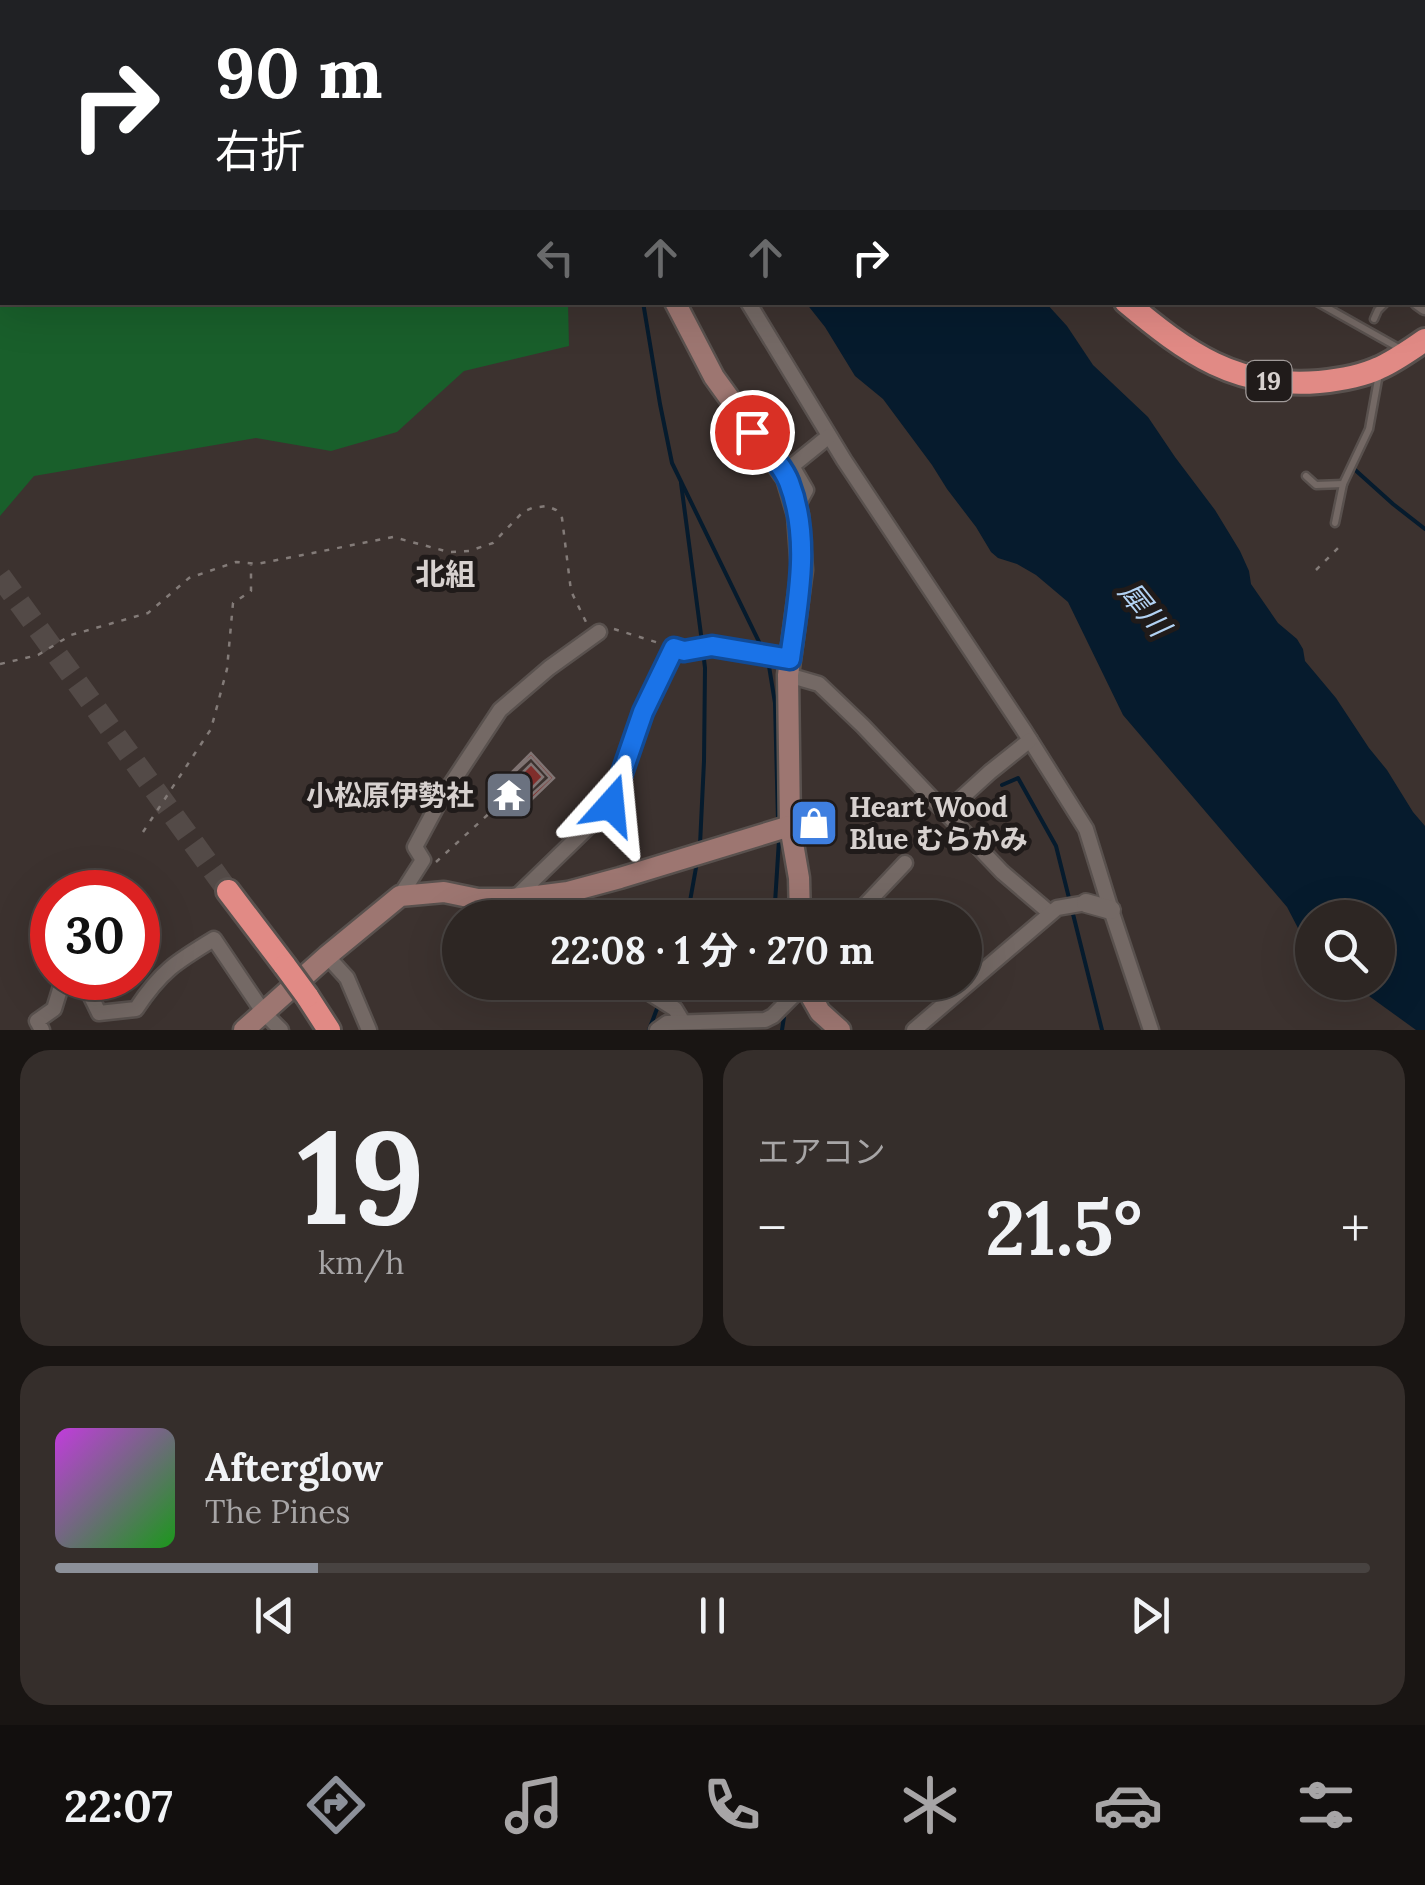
<!DOCTYPE html>
<html lang="ja">
<head>
<meta charset="utf-8">
<style>
  body { margin:0; font-family:Lora,"Noto Sans JP",serif; background:#352e2b; color:#f1f3f6; height:100vh; display:flex; flex-direction:column; font-size:38px; white-space:nowrap }
  * { box-sizing:border-box; margin:0 }
  p { font-size:32px; color:#a7a5a6 }
  .icon { flex:none; width:55px; height:55px; fill:none; stroke:currentColor; stroke-width:2; stroke-linecap:round; stroke-linejoin:round }
  .map { position:relative; height:1030px; overflow:hidden }
  .side { display:flex; flex-direction:column; gap:20px; padding:20px; background:#191513; flex:1 }
  .side>* { flex:none }
  .banner { position:absolute; left:0px; top:0px; width:1425px; height:305px; box-shadow:0 10px 40px #0002,0 0 0 2px #484341; background:#202124; color:#fff; overflow:hidden }
  .buttons { position:absolute; left:1295px; top:900px; display:grid; gap:20px }
  .buttons a { display:grid; place-items:center; width:100px; height:100px; border-radius:50%; background:#2d2623; box-shadow:0 10px 40px #0002,0 0 0 2px #484341; font-size:50px }
  .speed { position:absolute; left:30px; top:870px; display:flex; gap:20px; font-size:50px; font-weight:700; text-align:center }
  .speed>* { display:grid; place-content:center; width:130px; height:130px; border-radius:50%; background:#2d2623; box-shadow:0 10px 40px #0002,0 0 0 2px #484341; line-height:1 }
  .speed .limit { border:15px solid #d22; background:#fff; color:#111 }
  .pin { position:absolute; display:grid; place-items:center; width:85px; height:85px; color:#fff; margin:-42px; border:5px solid #fff; border-radius:50%; box-shadow:0 2px 10px #0007 }
  .me { position:absolute; width:110px; margin:-55px; rotate:18deg; stroke-linejoin:round; filter:drop-shadow(0 0 8px #0008) }
  .turn { display:flex; align-items:center; gap:35px; height:210px; padding:0 50px; font-size:45px }
  .turn .icon { width:130px; height:130px; stroke-width:2.5 }
  .turn b { display:block; font-size:70px; line-height:85px }
  .lanes { display:flex; align-items:center; height:95px; padding:0 50px; background:#0003; justify-content:center; gap:50px; direction:ltr }
  .lanes .off { opacity:.35 }
  .big { font-size:75px; font-weight:700; line-height:1.1 }
  .side .tile { flex:1; display:flex; flex-direction:column; justify-content:center; gap:15px; min-width:0; padding:0 35px; border-radius:30px; background:#352e2b }
  .side .dial { align-items:center; gap:0 }
  .dial b { font-size:130px; line-height:1 }
  .song { display:flex; align-items:center; gap:30px }
  .cover { width:120px; height:120px; border-radius:15px; background:linear-gradient(135deg,hsl(290 70% 55%),hsl(120 70% 35%)) }
  .played { height:10px; border-radius:5px; background:linear-gradient(90deg,#8c9099 20%,#484341 20%) }
  .keys { display:flex; justify-content:space-around; direction:ltr }
  .heat { display:flex; justify-content:space-between; align-items:center; font-size:55px; direction:ltr }
  .side .tiles { flex:1; display:grid; gap:20px; grid-template-columns:1fr 1fr }
  .tile:last-child { grid-column:span 2 }
  .trip { position:absolute; left:442px; top:900px; width:540px; height:100px; border-radius:50px; background:#2d2623; box-shadow:0 10px 40px #0002,0 0 0 2px #484341; font-weight:700; line-height:100px; text-align:center }
  .dock { display:flex; height:160px; justify-content:space-around; align-items:center; background:#120f0e; color:#a7a5a6 }
  .dock .icon { width:70px; height:70px }
  .dock .current { color:#8c9099 }
  .dock b { font-size:45px; color:#f1f3f6 }
  .map>svg:first-child { display:block }
</style>
</head>
<body>
<div class="map">
<svg width="1425" height="1030" viewBox="0 0 1425 1030">
  <rect width="100%" height="100%" fill="#3c322f"/>
  <path fill="#195f2b" d="M 0,0 L 453,0 L 454,2 L 2,2 L 2,302 L 568,303 L 569,346 L 464,371 L 397,432 L 331,451 L 256,438 L 34,476 L 0,516 Z"/>
  <path fill="#061b2d" d="M 806,303 L 1046,303 L 1067,326 L 1093,365 L 1148,417 L 1175,457 L 1215,510 L 1240,551 L 1249,571 L 1251,584 L 1278,623 L 1297,639 L 1303,649 L 1305,661 L 1336,698 L 1369,748 L 1387,770 L 1413,812 L 1425,826 L 1425,1030 L 1416,1030 L 1351,983 L 1378,982 L 1378,918 L 1312,918 L 1312,954 L 1311,953 L 1287,907 L 1123,715 L 1068,602 L 1036,575 L 1017,564 L 998,558 L 991,552 L 976,527 L 947,489 L 932,465 L 883,399 L 855,376 L 825,327 Z"/>
  <g fill="none" stroke-linecap="round" stroke-linejoin="round">
    <g stroke="#061b2d" stroke-width="4">
      <path d="M 461,0 L 463,2"/>
      <path d="M 643,302 L 660,404 L 672,463 L 764,652"/>
      <path d="M 1353,468 L 1393,504 L 1425,529"/>
      <path d="M 681,483 L 702,642"/>
      <path d="M 768,660 L 775,703 L 778,820"/>
      <path d="M 1002,785 L 1018,778 L 1056,846 L 1102,1030"/>
      <path d="M 700,845 L 704,761 L 705,668 L 703,651"/>
      <path d="M 687,918 L 697,862"/>
      <path d="M 776,918 L 775,903 L 779,840"/>
      <path d="M 782,982 L 783,998"/>
      <path d="M 662,997 L 667,982"/>
      <path d="M 649,1030 L 658,1006"/>
      <path d="M 782,1030 L 784,1017"/>
    </g>
    <path stroke="#061b2d" stroke-width="22" d="M 1021,2 L 1025,0"/>
  </g>
  <g fill="#802e2b" stroke="#807473" stroke-width="2.5">
    <path d="M 531,753 L 554,778 L 529,802 L 522,796 L 524,793 L 529,797 L 550,778 L 531,757 L 509,777 L 512,782 L 507,777 Z"/>
    <path d="M 531,764 L 543,777 L 532,788 L 527,784 L 522,790 L 524,793 L 519,800 L 522,802 L 507,816 L 502,812 L 499,814 L 488,803 L 492,799 L 489,796 L 504,784 L 507,786 L 513,781 L 517,784 L 523,778 L 520,775 Z"/>
  </g>
  <g fill="none" stroke-linecap="round" stroke-linejoin="round">
    <path stroke="#534a47" stroke-width="22" stroke-dasharray="22 11" stroke-linecap="butt" d="M 0,576 L 228,891"/>
    <g stroke="#59514e" stroke-width="11">
      <g id="service">
        <path d="M 1424,0 L 1425,0"/>
        <path d="M 1317,302 L 1397,347"/>
        <path d="M 1374,319 L 1378,310 L 1386,302"/>
        <path d="M 1306,476 L 1316,485 L 1343,484"/>
        <path d="M 1335,523 L 1343,484 L 1369,429 L 1379,374"/>
      </g>
    </g>
    <g stroke="#59514e" stroke-width="19">
      <g id="minor">
        <path d="M 1301,0 L 1302,2"/>
        <path d="M 980,2 L 983,0"/>
        <path d="M 1106,2 L 1112,0"/>
        <path d="M 1186,2 L 1188,0"/>
        <path d="M 1422,95 L 1425,97"/>
        <path d="M 1422,176 L 1425,176"/>
        <path d="M 748,302 L 844,460 L 1025,732 L 1086,829 L 1111,910 L 1151,1030"/>
        <path d="M 1418,302 L 1425,307"/>
        <path d="M 796,508 L 806,490 L 792,466 L 829,436"/>
        <path d="M 788,675 L 819,684 L 863,726 L 1002,872 L 1050,913"/>
        <path d="M 946,812 L 990,772 L 1030,740"/>
        <path d="M 400,896 L 423,860 L 415,847 L 438,804 L 500,710 L 549,668 L 599,632"/>
        <path d="M 478,899 L 504,918"/>
        <path d="M 514,899 L 611,805 L 643,712 L 674,648 L 684,651 L 712,646 L 790,659"/>
        <path d="M 853,918 L 905,863"/>
        <path d="M 327,956 L 347,978 L 369,1030"/>
        <path d="M 82,978 L 99,1013 L 136,1009 C 161,971 176,962 214,939 L 264,1013 L 281,1030"/>
        <path d="M 632,982 L 675,1009 L 683,1022"/>
        <path d="M 42,1030 L 37,1021 L 54,1009 L 62,983 L 71,978"/>
        <path d="M 657,1030 L 667,1023 L 765,1020 L 773,1016 L 803,986"/>
        <path d="M 914,1030 L 1057,908 L 1086,903"/>
      </g>
    </g>
    <g stroke="#59514e" stroke-width="22">
      <path id="tertiary" d="M 1086,903 L 1111,910"/>
    </g>
    <g stroke="#59514e" stroke-width="25">
      <g id="secondary">
        <path d="M 491,0 L 493,2"/>
        <path d="M 675,302 L 714,377 L 787,478 L 798,515 L 802,570 L 788,675 L 790,826 L 799,878 L 800,918"/>
        <path d="M 803,982 L 820,1012 L 840,1030"/>
        <path d="M 244,1030 L 327,956 L 400,896 L 444,892 L 478,899 L 513,899 L 568,892 L 620,878 L 790,826"/>
      </g>
    </g>
    <g stroke="#59514e" stroke-width="28">
      <g id="trunk">
        <path d="M 837,0 L 840,2"/>
        <path d="M 1126,302 C 1187,353 1236,389 1319,382 C 1339,380 1360,377 1379,368 C 1395,361 1410,350 1425,340"/>
        <path d="M 228,891 L 285,966"/>
        <path d="M 307,996 L 329,1030"/>
      </g>
    </g>
    <g stroke="#837b78" stroke-width="2.5" stroke-dasharray="5 8" stroke-linecap="butt">
      <path d="M 1326,0 L 1331,2"/>
      <path d="M 1422,44 L 1425,45"/>
      <path d="M 1316,570 L 1338,548"/>
      <path d="M 614,629 L 659,643"/>
      <path d="M 0,664 L 38,655 L 71,635 L 148,613 L 189,578 L 236,562 L 257,564 L 393,537 L 449,552 L 469,551 L 493,543 L 523,512 L 532,508 L 547,506 L 556,510 L 562,518 L 571,591 L 586,622"/>
      <path d="M 143,832 L 211,729 L 227,669 L 233,603 L 251,591 L 251,565"/>
      <path d="M 436,862 L 494,809"/>
    </g>
    <use href="#service" stroke="#746965" stroke-width="6"/>
    <use href="#minor" stroke="#746965" stroke-width="14"/>
    <use href="#tertiary" stroke="#746965" stroke-width="18"/>
    <use href="#secondary" stroke="#9d7671" stroke-width="20"/>
    <use href="#trunk" stroke="#e18a85" stroke-width="22"/>
    <g stroke="#59514e" stroke-width="28" stroke-linecap="butt">
      <path id="trunk-bridge" d="M 285,966 L 307,996"/>
    </g>
    <use href="#trunk-bridge" stroke="#e18a85" stroke-width="22"/>
  </g>
  <g fill="none" stroke-linecap="round" stroke-linejoin="round">
    <g stroke="#114b97" stroke-width="25">
      <path id="route" d="M 611,805 L 643,712 L 674,648 L 684,651 L 712,646 L 790,659 C 798,600 811,539 789,482 C 782,464 764,447 752,432"/>
    </g>
    <use href="#route" stroke="#1a73e8" stroke-width="18"/>
  </g>
  <defs>
    <g id="temple-square" transform="scale(2.5)"><rect x="-9" y="-9" width="18" height="18" rx="4" fill="#6b7280" stroke="#201b1a"/><path d="M0-6L5-2H3V0L6.5 2.5H4V6H1.5V3h-3V6H-4V2.5H-6.5L-3 0V-2H-5Z" fill="#fff"/></g>
    <g id="shop-square" transform="scale(2.5)"><rect x="-9" y="-9" width="18" height="18" rx="4" fill="#3f7fe0" stroke="#201b1a"/><path d="M-5-2.5h2.3a2.7 3.5 0 0 1 5.4 0H5L5.5 6h-11ZM-1.5-2.5h3a1.5 2.3 0 0 0-3 0Z" fill="#fff"/></g>
  </defs>
  <g fill-rule="evenodd">
    <use href="#temple-square" x="509" y="795"/>
    <use href="#shop-square" x="814" y="823"/>
  </g>
  <g text-anchor="middle" stroke-width="10" stroke-linejoin="round" paint-order="stroke">
    <rect fill="#201b1a" stroke="#a09a99" stroke-width="2.5" x="1246.5" y="361" width="45" height="40" rx="8"/>
    <g font-size="25" font-weight="bold" fill="#d7d1cf">
      <text x="1269" y="390">19</text>
    </g>
    <g font-size="28" font-weight="bold" fill="#d7d1cf" stroke="#201b1a" text-anchor="end">
      <text x="474" y="805">小松原伊勢社</text>
      <text x="849" y="817" text-anchor="start">Heart Wood<tspan x="849" dy="32">Blue むらかみ</tspan></text>
    </g>
    <g font-size="30" font-weight="bold" fill="#d7d1cf" stroke="#201b1a">
      <text x="445" y="585">北組</text>
    </g>
    <g font-size="30" font-style="italic" fill="#b2d2f3" stroke="#201b1a">
      <text transform="translate(1144 609) rotate(51)" y="10">犀川</text>
    </g>
  </g>
</svg>
<div class="buttons">
<a><svg class="icon" aria-label="search" viewBox="0 0 24 24"><circle cx="10" cy="10" r="6"/><path d="M15 15l6 6"/></svg></a>
</div>
<div class="speed"><div class="limit">30</div></div>
<div class="pin" style="left:752px;top:432px;background:#d93025"><svg class="icon" aria-label="arrive" viewBox="0 0 24 24"><path d="M6 21V4h12l-3 4 3 4H6"/></svg></div>
<svg class="me" style="left:611px;top:805px" viewBox="-20 -20 40 40"><path d="M0-17L14 15 0 8-14 15z" fill="#1a73e8" stroke="#fff" stroke-width="4"/></svg>
<div class="trip">22:08 · 1 分 · 270 m</div>
<div class="banner">
<div class="turn"><svg class="icon" aria-label="right" viewBox="0 0 24 24"><path d="M7 20v-9h11M14 6l5 5-5 5"/></svg><div><b>90 m</b>右折</div></div>
<div class="lanes"><svg class="icon off" aria-label="left" viewBox="0 0 24 24"><path d="M17 20v-9H6M10 6l-5 5 5 5"/></svg><svg class="icon off" aria-label="ahead" viewBox="0 0 24 24"><path d="M12 20V5M6 11l6-6 6 6"/></svg><svg class="icon off" aria-label="ahead" viewBox="0 0 24 24"><path d="M12 20V5M6 11l6-6 6 6"/></svg><svg class="icon" aria-label="right" viewBox="0 0 24 24"><path d="M7 20v-9h11M14 6l5 5-5 5"/></svg></div>
</div>
</div>
<section class="side">
<div class="tiles">
<div class="tile dial"><b>19</b><p>km/h</p></div>
<div class="tile"><p>エアコン</p>
<div class="heat"><a>−</a><b class="big">21.5°</b><a>+</a></div>
</div>
<div class="tile">
<div class="song"><i class="cover"></i><div><b>Afterglow</b><p>The Pines</p></div></div>
<div class="played"></div>
<div class="keys"><svg class="icon" aria-label="previous" viewBox="0 0 24 24"><path d="M18 5L8 12l10 7zM5 5v14"/></svg><svg class="icon" aria-label="pause" viewBox="0 0 24 24"><path d="M8 5v14M16 5v14"/></svg><svg class="icon" aria-label="next" viewBox="0 0 24 24"><path d="M6 5l10 7-10 7zM19 5v14"/></svg></div>
</div>
</div>
</section>
<nav class="dock">
<b>22:07</b>
<svg class="icon current" aria-label="directions" viewBox="0 0 24 24"><path d="M12 3l9 9-9 9-9-9zM9 14v-3h6M13 9l2 2-2 2"/></svg>
<svg class="icon" aria-label="music" viewBox="0 0 24 24"><path d="M9 18V5l10-2v13"/><circle cx="6" cy="18" r="3"/><circle cx="16" cy="16" r="3"/></svg>
<svg class="icon" aria-label="phone" viewBox="0 0 24 24"><path d="M5 4h4l2 5-3 2q2 4 5 5l2-3 5 2v4C11 20 4 13 5 4z"/></svg>
<svg class="icon" aria-label="climate" viewBox="0 0 24 24"><path d="M12 3v18M4 7l16 10M4 17L20 7"/></svg>
<svg class="icon" aria-label="car" viewBox="0 0 24 24"><path d="M5 17H2v-5l4-1 3-4h7l3 4 3 1v5h-3M9 17h6M6 11h13"/><circle cx="7" cy="17" r="2"/><circle cx="17" cy="17" r="2"/></svg>
<svg class="icon" aria-label="filters" viewBox="0 0 24 24"><path d="M4 7h16M4 17h16"/><circle cx="9" cy="7" r="2"/><circle cx="15" cy="17" r="2"/></svg>
</nav>
</body>
</html>
